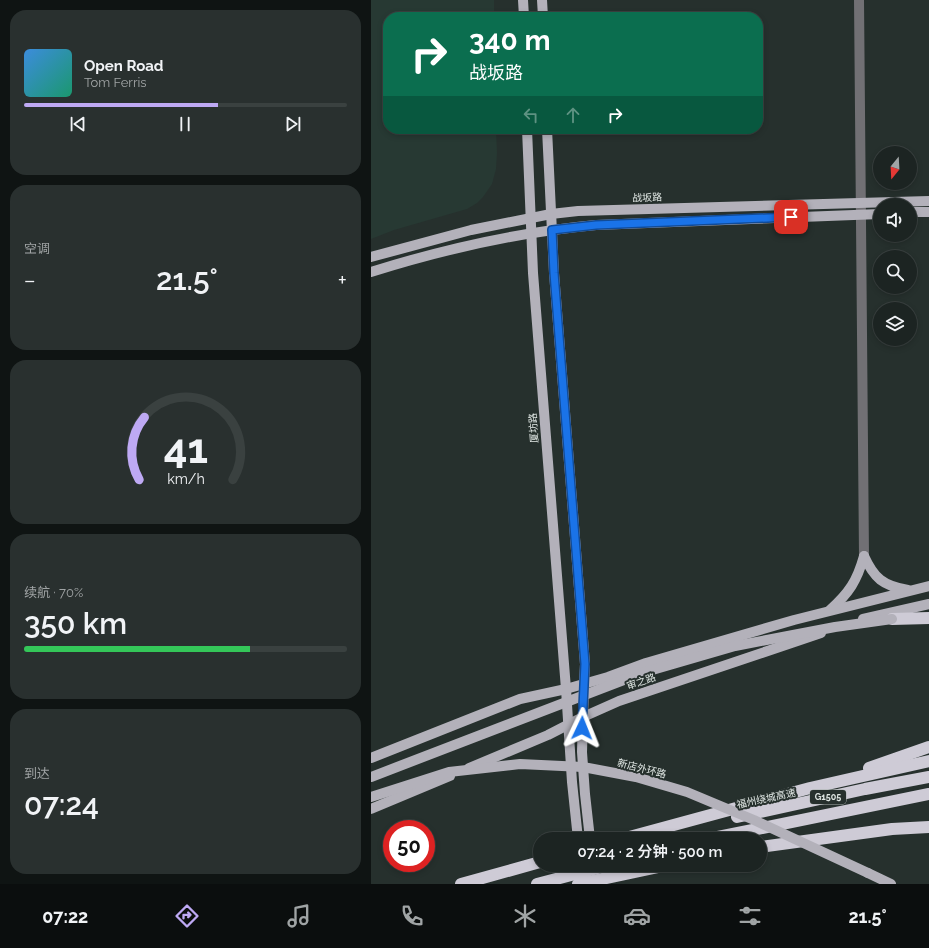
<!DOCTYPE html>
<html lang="zh">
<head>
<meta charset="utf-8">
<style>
  body { margin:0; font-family:Raleway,"Noto Sans SC",sans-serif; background:#29302f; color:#f1f3f6; height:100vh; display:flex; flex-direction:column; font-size:15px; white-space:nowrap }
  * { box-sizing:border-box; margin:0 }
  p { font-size:13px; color:#a0a4a5 }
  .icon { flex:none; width:22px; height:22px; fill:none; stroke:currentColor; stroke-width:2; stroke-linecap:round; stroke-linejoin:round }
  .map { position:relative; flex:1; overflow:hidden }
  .drawer { display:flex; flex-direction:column; gap:10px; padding:10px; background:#0f1413; width:371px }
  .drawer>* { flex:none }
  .top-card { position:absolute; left:12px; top:12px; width:380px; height:122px; border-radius:16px; box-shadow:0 2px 6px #0003,0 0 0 1px #3a4140; background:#0b6e4f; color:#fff; overflow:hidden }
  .needle { width:26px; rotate:198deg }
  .buttons { position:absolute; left:502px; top:146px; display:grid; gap:8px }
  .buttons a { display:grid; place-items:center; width:44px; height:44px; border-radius:50%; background:#1c2422; box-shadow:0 2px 6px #0003,0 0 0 1px #3a4140; font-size:20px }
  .speed { position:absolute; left:12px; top:820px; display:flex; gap:8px; font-size:20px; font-weight:700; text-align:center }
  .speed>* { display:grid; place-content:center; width:52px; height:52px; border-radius:50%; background:#1c2422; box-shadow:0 2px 6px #0003,0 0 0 1px #3a4140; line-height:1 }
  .speed .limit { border:6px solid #d22; background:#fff; color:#111 }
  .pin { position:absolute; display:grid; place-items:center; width:34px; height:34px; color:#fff; margin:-17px; border-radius:8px; box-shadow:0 2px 6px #0006 }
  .me { position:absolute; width:44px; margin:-22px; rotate:2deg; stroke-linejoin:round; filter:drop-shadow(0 0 3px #0008) }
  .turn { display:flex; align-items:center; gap:14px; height:84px; padding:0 20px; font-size:18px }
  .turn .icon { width:52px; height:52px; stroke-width:2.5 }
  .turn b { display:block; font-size:28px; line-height:34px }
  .lanes { display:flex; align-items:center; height:38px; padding:0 20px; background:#0003; justify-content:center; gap:20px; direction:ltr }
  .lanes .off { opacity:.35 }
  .big { font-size:30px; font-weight:600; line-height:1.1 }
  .drawer .card { flex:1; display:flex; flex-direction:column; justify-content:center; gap:6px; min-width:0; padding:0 14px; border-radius:16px; background:#29302f }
  .drawer .dial { align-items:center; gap:0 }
  .dial svg { height:104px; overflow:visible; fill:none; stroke:#3a4140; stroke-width:7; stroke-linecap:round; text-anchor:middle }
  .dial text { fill:#f1f3f6; stroke:none }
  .song { display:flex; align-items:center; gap:12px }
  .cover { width:48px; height:48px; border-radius:6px; background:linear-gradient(135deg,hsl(210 70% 55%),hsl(160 70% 35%)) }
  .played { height:4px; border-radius:2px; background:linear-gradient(90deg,#bea9f4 60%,#3a4140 60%) }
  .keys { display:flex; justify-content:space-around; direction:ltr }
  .heat { display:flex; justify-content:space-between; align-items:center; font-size:22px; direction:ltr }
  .charge { height:6px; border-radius:3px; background:linear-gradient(90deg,#34c759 70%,#3a4140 0) }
  .trip { position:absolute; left:162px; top:832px; width:234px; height:40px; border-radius:20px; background:#1c2422; box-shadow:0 2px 6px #0003,0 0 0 1px #3a4140; font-weight:600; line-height:40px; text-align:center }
  .menu { display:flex; height:64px; justify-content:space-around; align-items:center; background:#0b0e0e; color:#a0a4a5 }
  .menu .icon { width:28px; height:28px }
  .menu .on { color:#bea9f4 }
  .menu b { font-size:18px; color:#f1f3f6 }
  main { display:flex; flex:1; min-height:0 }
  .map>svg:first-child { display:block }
</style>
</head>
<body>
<main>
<section class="drawer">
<div class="card">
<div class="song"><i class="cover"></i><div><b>Open Road</b><p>Tom Ferris</p></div></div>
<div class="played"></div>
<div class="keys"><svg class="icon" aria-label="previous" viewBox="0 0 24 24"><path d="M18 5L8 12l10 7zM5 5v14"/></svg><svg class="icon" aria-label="pause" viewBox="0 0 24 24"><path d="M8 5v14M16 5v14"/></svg><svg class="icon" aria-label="next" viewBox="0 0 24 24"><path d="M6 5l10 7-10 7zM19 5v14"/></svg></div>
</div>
<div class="card"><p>空调</p>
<div class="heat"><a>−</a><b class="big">21.5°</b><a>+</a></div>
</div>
<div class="card dial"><svg viewBox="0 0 100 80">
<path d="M14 69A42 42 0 1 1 86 69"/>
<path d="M14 69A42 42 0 0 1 18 21" stroke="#bea9f4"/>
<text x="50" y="56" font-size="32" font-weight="700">41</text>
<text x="50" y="72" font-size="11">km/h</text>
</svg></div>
<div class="card"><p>续航 · 70%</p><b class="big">350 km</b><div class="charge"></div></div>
<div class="card"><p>到达</p><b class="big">07:24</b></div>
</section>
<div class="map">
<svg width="558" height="884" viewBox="0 0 558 884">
  <rect width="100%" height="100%" fill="#26302d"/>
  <path fill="#273933" d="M 0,0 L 123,0 L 123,17 L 17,17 L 17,129 L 125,129 L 126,153 L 125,169 L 121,184 L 112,197 L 106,203 L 96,209 L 23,230 L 0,239 Z"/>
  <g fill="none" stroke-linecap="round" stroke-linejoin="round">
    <path stroke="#717074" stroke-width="10" d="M 488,0 L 493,556"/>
    <g stroke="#b3b1ba" stroke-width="10">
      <path d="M 152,0 L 153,17"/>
      <path d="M 171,0 L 172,17"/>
      <path d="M 156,129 L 162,273 L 195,689 L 201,782 L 207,839"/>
      <path d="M 176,129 L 183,273 L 214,664 L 213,684 L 211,752 L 214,794 L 219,839"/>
      <path d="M 539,212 L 558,212"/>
      <path d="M 0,257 L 100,230 L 180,214 L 207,211 L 558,201"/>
      <path d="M 0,272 C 73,249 149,232 225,225 L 509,214"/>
      <path d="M 493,556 C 503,578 512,586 537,590"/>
      <path d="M 459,610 C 478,593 486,581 493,556"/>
      <path d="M 492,619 L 558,604"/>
      <path d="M 0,758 L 149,699 L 195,689 L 237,677 L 275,663 L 423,620 L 558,586"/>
      <path d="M 98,768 L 177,735 L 212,717 L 248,701 L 450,633"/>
      <path d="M 0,809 L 79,776"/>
      <path d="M 497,873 L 520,884"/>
    </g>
    <g stroke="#cecbd6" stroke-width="12">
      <path d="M 521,619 L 558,618"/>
      <path d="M 498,768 L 558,747"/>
      <path d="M 366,817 L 494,789 L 558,777"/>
      <path d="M 251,839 L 439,788 L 558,761"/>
      <path d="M 337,839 L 558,794"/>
      <path d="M 389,847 L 521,829 L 558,827"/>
      <path d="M 90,884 L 169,862"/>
    </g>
    <g stroke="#b3b1ba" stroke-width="10">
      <path d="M 0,777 L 271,673 L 364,646 L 464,627 L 521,619"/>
      <path d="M 0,797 L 78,772 L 149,764 L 212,767 L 265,777 L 316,792 L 383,820 L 497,873"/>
    </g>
    <g stroke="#cecbd6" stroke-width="12">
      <path d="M 166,884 L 238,865"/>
      <path d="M 207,884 L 297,865"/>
    </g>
  </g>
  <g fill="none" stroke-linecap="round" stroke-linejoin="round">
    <g stroke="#114b97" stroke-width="10">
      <path id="route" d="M 211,728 L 214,664 L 183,273 L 181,230 L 225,225 L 420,217"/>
    </g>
    <use href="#route" stroke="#1a73e8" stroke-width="7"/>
  </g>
  <g text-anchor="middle" stroke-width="4" stroke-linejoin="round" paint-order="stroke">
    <rect fill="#26302d" stroke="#a8b0ad" stroke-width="1" x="439" y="790" width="36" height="14" rx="3"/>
    <g font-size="9" font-weight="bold" fill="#e0e7e4">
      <text x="457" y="800">G1505</text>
    </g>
    <g font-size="10" fill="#e0e7e4" stroke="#26302d">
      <text transform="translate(276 197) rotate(-2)" y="4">战坂路</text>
      <text transform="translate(162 428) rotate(-94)" y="4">厦坊路</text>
      <text transform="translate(270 681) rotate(-19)" y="4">审之路</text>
      <text transform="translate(271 768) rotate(14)" y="4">新店外环路</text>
      <text transform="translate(395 798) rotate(-12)" y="4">福州绕城高速</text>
    </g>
  </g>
</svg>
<div class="buttons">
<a><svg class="needle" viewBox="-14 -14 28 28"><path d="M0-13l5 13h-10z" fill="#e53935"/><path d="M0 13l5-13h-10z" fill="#a0a4a5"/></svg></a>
<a><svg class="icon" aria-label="sound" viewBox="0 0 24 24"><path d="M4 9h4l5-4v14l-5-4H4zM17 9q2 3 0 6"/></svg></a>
<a><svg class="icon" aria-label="search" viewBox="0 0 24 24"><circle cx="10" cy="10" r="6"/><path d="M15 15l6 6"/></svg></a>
<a><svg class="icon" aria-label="layers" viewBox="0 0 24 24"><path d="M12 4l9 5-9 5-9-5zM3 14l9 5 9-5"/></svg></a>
</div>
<div class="speed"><div class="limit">50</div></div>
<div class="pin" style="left:420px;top:217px;background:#d93025"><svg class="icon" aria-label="arrive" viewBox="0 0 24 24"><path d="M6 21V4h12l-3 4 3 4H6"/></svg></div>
<svg class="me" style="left:211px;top:728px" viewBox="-20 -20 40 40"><path d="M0-17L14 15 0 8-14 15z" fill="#1a73e8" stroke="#fff" stroke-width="4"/></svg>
<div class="trip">07:24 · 2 分钟 · 500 m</div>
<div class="top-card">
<div class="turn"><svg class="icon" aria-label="right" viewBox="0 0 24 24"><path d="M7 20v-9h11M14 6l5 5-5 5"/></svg><div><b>340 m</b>战坂路</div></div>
<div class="lanes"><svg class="icon off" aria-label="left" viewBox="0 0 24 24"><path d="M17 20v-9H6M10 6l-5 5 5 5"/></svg><svg class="icon off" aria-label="ahead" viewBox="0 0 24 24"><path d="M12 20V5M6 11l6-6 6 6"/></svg><svg class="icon" aria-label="right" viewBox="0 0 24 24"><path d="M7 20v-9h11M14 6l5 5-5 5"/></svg></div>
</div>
</div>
</main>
<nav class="menu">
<b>07:22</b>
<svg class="icon on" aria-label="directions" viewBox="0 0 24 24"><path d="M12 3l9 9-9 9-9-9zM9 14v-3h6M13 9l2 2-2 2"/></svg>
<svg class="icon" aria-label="music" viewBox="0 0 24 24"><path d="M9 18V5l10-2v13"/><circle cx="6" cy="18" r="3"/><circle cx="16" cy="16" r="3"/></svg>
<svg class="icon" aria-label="phone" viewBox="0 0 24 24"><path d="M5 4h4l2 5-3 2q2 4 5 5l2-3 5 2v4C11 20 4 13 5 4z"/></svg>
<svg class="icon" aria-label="climate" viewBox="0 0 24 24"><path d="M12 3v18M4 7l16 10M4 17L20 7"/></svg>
<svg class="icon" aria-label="car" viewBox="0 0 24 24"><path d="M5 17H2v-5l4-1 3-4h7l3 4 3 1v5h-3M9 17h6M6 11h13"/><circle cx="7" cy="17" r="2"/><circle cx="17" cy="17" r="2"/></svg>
<svg class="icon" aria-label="filters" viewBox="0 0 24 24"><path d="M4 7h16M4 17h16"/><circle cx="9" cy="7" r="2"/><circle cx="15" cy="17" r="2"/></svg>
<b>21.5°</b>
</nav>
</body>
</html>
